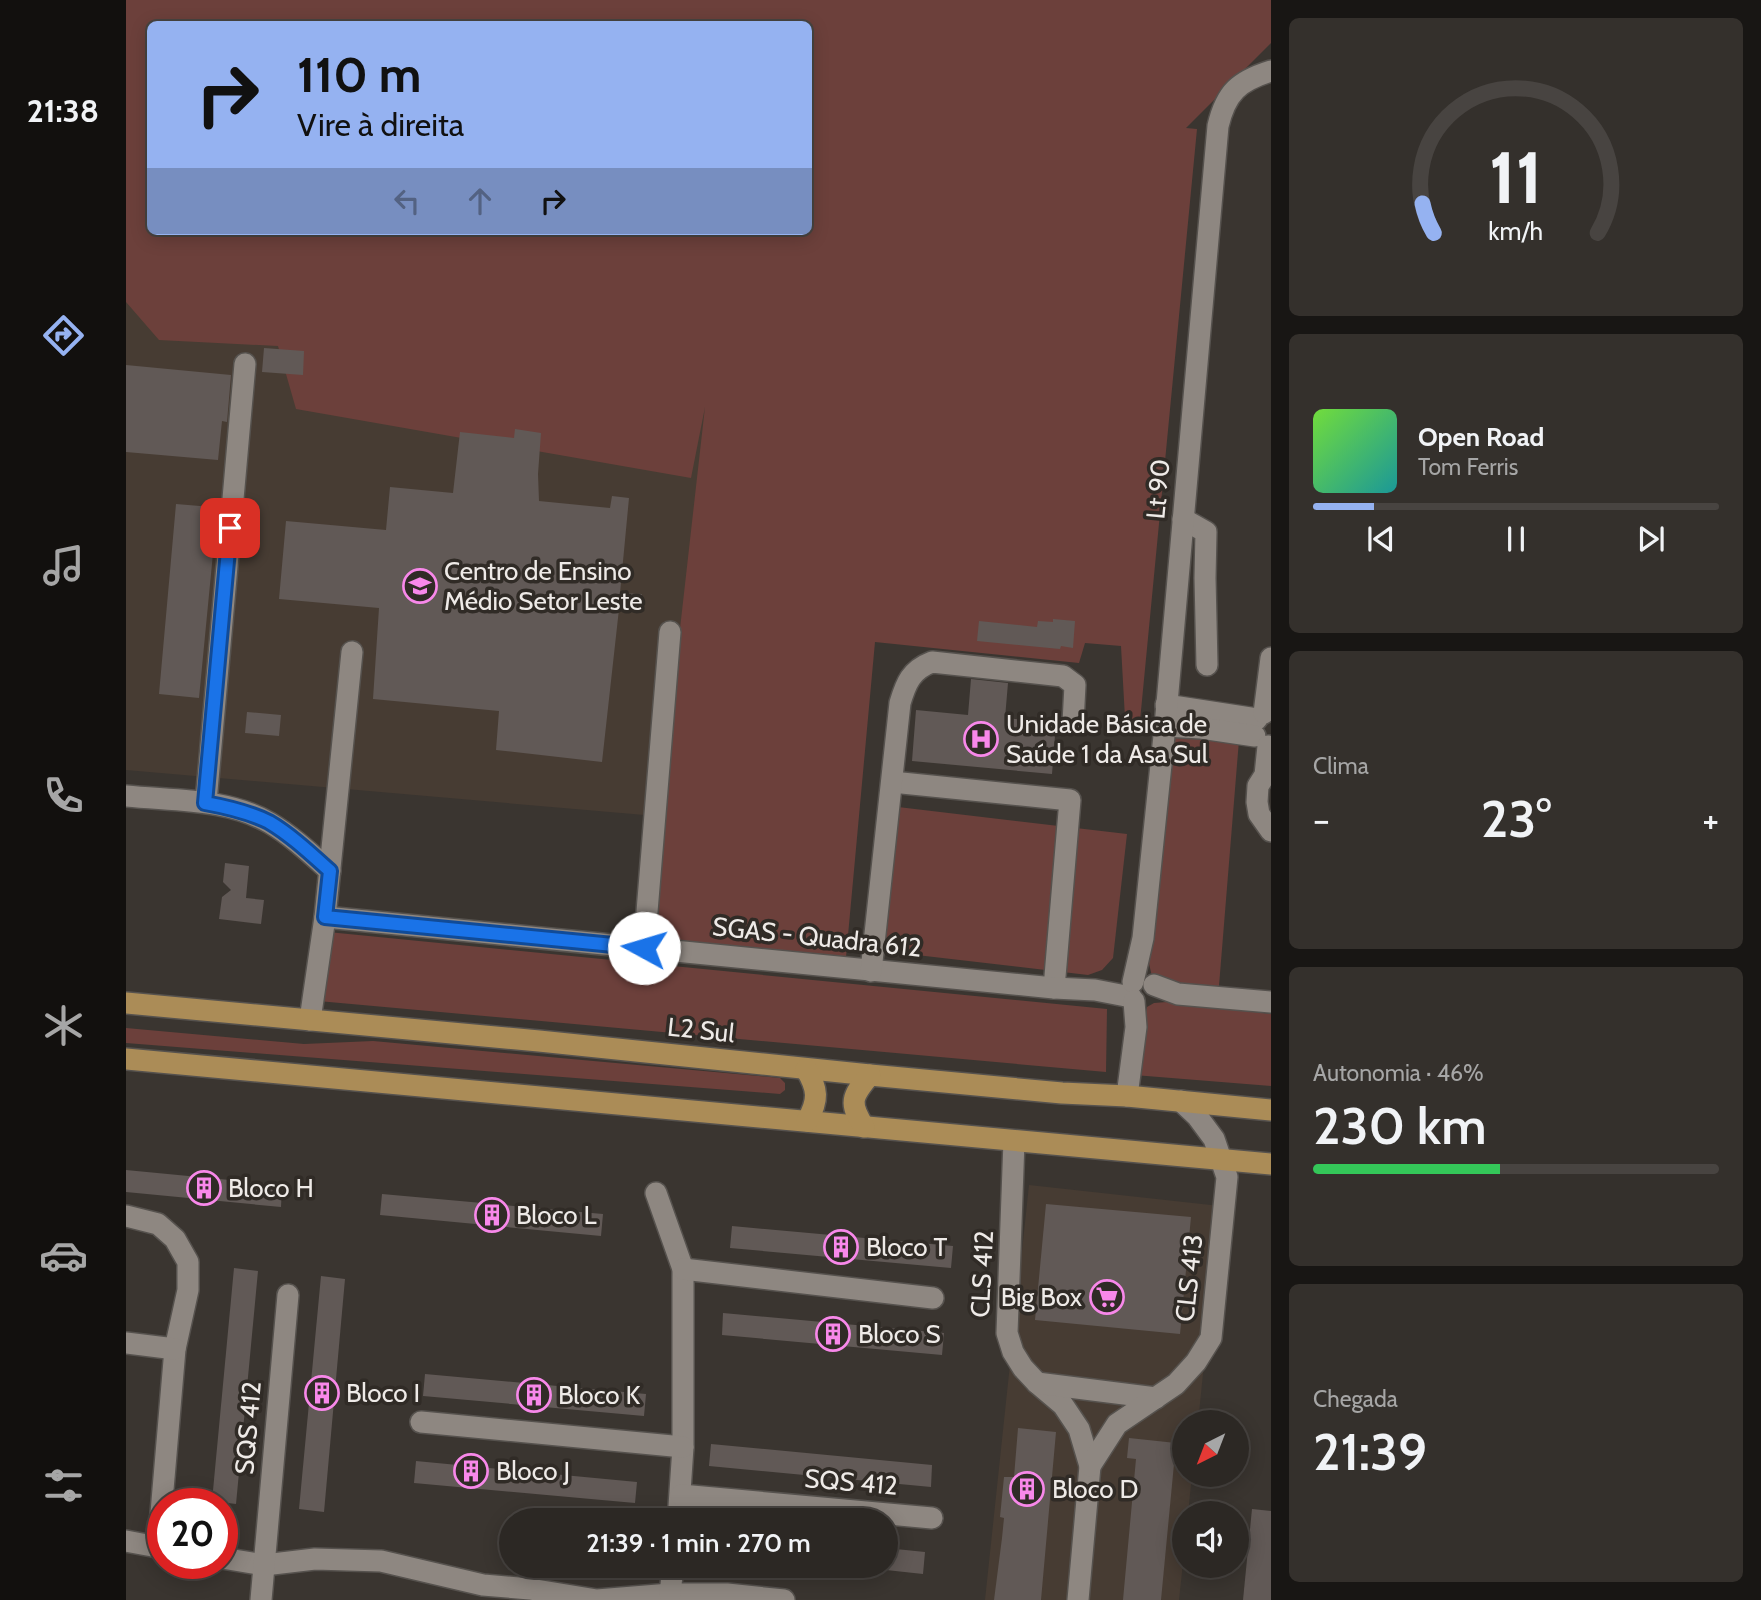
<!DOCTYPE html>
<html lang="pt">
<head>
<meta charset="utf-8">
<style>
  body { margin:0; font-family:Cabin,sans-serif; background:#34302c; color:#f1f3f6; height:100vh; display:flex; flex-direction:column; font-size:26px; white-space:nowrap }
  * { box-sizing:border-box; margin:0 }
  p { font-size:23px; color:#a6a6a6 }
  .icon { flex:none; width:38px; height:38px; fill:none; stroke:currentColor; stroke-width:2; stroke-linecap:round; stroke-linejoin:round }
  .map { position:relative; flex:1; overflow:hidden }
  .panel { display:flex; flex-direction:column; gap:18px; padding:18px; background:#181614; width:490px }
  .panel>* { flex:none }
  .top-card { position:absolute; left:21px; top:21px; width:665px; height:214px; border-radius:10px; box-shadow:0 4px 18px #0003,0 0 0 2px #484441; background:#95b2f1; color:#111; overflow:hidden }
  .needle { width:46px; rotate:222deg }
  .fabs { position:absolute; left:1046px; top:1410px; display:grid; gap:14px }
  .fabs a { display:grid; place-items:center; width:77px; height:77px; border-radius:50%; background:#2c2824; box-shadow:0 4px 18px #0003,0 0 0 2px #484441; font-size:35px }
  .speed { position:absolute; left:21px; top:1488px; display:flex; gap:14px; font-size:35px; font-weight:700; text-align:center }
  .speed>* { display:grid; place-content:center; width:91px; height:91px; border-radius:50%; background:#2c2824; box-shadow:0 4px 18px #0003,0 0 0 2px #484441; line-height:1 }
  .speed .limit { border:10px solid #d22; background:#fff; color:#111 }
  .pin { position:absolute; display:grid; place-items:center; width:60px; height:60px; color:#fff; margin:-30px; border-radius:14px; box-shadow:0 4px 10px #0006 }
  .me { position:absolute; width:77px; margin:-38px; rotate:276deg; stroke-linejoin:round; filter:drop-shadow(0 0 5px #0008) }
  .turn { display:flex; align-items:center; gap:24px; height:147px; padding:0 35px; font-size:32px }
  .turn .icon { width:91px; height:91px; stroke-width:2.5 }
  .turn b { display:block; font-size:49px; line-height:60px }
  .lanes { display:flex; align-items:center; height:66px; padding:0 35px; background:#0003; justify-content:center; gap:35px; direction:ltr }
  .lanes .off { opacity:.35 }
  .big { font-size:52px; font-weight:600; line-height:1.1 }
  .panel .tile { flex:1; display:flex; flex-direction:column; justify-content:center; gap:10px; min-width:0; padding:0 24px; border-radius:10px; background:#34302c }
  .panel .dial { align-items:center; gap:0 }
  .dial svg { height:182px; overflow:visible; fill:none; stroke:#484441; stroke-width:7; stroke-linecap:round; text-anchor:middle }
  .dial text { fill:#f1f3f6; stroke:none }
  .song { display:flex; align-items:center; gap:21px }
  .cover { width:84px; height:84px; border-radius:10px; background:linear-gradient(135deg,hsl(100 70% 55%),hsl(180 70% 35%)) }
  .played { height:7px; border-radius:4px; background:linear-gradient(90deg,#95b2f1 15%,#484441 15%) }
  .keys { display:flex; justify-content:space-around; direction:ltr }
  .heat { display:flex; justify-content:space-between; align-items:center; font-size:38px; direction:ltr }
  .charge { height:10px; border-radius:5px; background:linear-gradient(90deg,#34c759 46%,#484441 0) }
  .trip { position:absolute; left:373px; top:1508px; width:399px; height:70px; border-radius:35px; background:#2c2824; box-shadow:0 4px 18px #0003,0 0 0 2px #484441; font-weight:600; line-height:70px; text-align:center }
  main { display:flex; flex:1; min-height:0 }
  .tab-bar { display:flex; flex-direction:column; width:126px; justify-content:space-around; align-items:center; background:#12100e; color:#a6a6a6 }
  .tab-bar .icon { width:49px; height:49px }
  .tab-bar .current { color:#95b2f1 }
  .tab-bar b { font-size:32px; color:#f1f3f6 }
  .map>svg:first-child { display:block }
</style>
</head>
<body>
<main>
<nav class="tab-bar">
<b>21:38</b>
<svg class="icon current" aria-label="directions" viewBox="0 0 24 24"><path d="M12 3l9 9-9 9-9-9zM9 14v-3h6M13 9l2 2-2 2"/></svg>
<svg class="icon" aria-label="music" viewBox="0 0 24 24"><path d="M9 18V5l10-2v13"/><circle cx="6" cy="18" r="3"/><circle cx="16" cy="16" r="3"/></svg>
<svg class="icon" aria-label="phone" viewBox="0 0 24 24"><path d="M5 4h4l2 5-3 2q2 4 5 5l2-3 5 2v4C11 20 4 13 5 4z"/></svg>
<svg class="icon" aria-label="climate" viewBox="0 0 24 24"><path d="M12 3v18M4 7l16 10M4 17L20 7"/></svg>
<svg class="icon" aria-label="car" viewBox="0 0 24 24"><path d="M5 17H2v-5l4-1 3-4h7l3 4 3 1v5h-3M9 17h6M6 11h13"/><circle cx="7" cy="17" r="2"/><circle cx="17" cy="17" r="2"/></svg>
<svg class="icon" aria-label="filters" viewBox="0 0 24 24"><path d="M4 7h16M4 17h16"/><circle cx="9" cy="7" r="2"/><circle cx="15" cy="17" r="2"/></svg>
</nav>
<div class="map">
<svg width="1145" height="1600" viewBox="0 0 1145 1600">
  <rect width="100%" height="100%" fill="#3a3530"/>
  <g fill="#473c33">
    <path d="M 0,280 L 608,403 L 565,819 L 0,770 Z"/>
    <path d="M 903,1185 L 1094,1206 L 1072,1423 L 1059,1423 L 1059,1475 L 1066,1475 L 1062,1514 L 1059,1514 L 1059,1544 L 1053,1600 L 859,1600 Z"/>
  </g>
  <g fill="#6c403b" fill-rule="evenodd">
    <path d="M 0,0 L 1145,0 L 1145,43 L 1060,128 L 1071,129 L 1014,721 L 999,718 L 995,646 L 959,643 L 953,663 L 749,642 L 719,968 L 518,948 L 579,407 L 565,478 L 170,409 L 152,346 L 33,340 L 0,302 ZM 24,24 L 682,24 L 682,231 L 24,231 Z"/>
    <path d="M 1039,726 L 1113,740 L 1092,998 L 1028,985 L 1017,938 Z"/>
    <path d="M 772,807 L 1001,834 L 987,958 L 976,970 L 962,975 L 756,951 Z"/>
    <path d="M 202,932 L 981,1009 L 980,1072 L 192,1001 Z"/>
    <path d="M 1041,1002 L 1145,1014 L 1145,1086 L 1008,1075 L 1021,1007 L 1028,1003 Z"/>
    <path d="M 0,1028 L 178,1044 L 247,1041 L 654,1078 L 659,1083 L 659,1090 L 654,1094 L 0,1043 Z"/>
  </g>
  <g fill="#615956">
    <path d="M 138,348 L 178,351 L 177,375 L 136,372 Z"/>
    <path d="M 0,365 L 105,375 L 101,422 L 96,421 L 92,460 L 0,452 Z"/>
    <path d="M 389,429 L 415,433 L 412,474 L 413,501 L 484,508 L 486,496 L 503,498 L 494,593 L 516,594 L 513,610 L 493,609 L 476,762 L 370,750 L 373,711 L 247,699 L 253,608 L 153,599 L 160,521 L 260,530 L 264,487 L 327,493 L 334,432 L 388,438 Z"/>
    <path d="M 50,504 L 86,507 L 83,543 L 88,543 L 73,698 L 33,694 Z"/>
    <path d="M 927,619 L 949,621 L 947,648 L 935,646 L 934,649 L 851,641 L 853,621 L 911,627 L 912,621 L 927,622 Z"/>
    <path d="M 845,679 L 882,683 L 879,718 L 930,723 L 926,774 L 786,761 L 790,710 L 842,715 Z"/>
    <path d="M 121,712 L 155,715 L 153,736 L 119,733 Z"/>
    <path d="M 99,863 L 123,866 L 120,898 L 138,900 L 135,924 L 93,919 L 96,897 L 105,890 L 97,882 Z"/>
    <path d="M 0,1170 L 156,1185 L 155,1207 L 0,1192 Z"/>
    <path d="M 256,1194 L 477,1214 L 475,1236 L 254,1215 Z"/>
    <path d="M 920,1204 L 1065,1217 L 1054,1334 L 909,1320 Z"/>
    <path d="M 606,1226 L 827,1246 L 825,1268 L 604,1248 Z"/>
    <path d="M 108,1268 L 132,1271 L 110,1504 L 86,1501 Z"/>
    <path d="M 195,1276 L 219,1279 L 198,1512 L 173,1509 Z"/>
    <path d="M 597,1313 L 818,1333 L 816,1355 L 596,1335 Z"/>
    <path d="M 299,1374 L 520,1394 L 518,1416 L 297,1396 Z"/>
    <path d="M 892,1428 L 930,1432 L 915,1600 L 868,1600 L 876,1538 L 878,1518 L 874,1517 L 878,1477 L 888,1477 Z"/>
    <path d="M 1003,1438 L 1050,1443 L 1035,1600 L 997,1600 L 1010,1459 L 1001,1458 Z"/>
    <path d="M 585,1444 L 806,1465 L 805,1487 L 583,1466 Z"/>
    <path d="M 290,1461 L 511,1482 L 509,1503 L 288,1483 Z"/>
    <path d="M 1126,1509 L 1145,1511 L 1145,1600 L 1117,1600 Z"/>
    <path d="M 760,1548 L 799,1552 L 797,1574 L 760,1570 Z"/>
  </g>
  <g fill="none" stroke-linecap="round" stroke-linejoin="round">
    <g stroke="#56524e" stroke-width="24">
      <g id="minor">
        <path d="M 1057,519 L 1080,532 L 1079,578 L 1081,665"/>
        <path d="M 1040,705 L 1131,719"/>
        <path d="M 1138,713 L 1145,658"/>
        <path d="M 1039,726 L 1075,728 L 1129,736"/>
        <path d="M 1142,746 L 1139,775 L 1132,786 L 1131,802 L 1133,814 L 1145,831"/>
        <path d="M 766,782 L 944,800 L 928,988"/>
        <path d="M 0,796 C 48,801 101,798 144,823 C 166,836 185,854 204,871"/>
        <path d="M 80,802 L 119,364"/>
        <path d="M 199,917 L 928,988 L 969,990 L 1005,997"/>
        <path d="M 518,948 L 544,632"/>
        <path d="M 745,971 L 774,703 C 780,683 785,670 806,662 L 937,676 L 949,685 L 947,723"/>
        <path d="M 1007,982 L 1017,938 L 1039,726 L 1092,126 C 1100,92 1113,81 1145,71"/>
        <path d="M 1028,985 L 1052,994 L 1145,1002"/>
        <path d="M 184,1020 L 199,917 L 226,652"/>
        <path d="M 1001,1096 L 1010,1027 L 1008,1001"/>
        <path d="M 888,1141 L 881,1333 L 887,1352 L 897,1368 L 911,1383 L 937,1405 L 953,1429 L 964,1466 L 952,1600"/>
        <path d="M 530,1193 L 557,1269 L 557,1447 L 552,1521"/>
        <path d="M 0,1216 L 32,1224 L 49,1239 L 62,1262 L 62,1290 L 49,1349 L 32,1548"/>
        <path d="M 557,1269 L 807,1298"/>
        <path d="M 0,1343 L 49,1349"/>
        <path d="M 911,1383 L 1030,1398"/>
        <path d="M 295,1422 L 557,1447"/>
        <path d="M 964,1466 L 991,1424 L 1050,1384 L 1070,1362 L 1085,1338 L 1101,1177 L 1088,1139 L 1071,1116 L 1055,1101"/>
        <path d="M 555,1495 L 806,1518"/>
        <path d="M 0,1541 L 37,1548"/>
        <path d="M 96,1558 L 138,1565 L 189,1559 L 255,1561 L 357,1585 L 404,1589 L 471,1600 L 544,1594 L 601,1594 L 658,1600"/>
        <path d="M 544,1594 L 547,1566"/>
        <path d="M 135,1600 L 162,1295"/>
      </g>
    </g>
    <g stroke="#56524e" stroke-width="24">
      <g id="major">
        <path d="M 0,1003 L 413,1041 L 744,1075 L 936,1093 L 1001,1096 L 1145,1110"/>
        <path d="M 0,1059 L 1145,1164"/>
        <path d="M 680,1069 C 692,1089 693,1100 681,1121"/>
        <path d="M 738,1127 C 723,1103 725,1097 744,1075"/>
      </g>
    </g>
    <use href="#minor" stroke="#8e8781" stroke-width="21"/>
    <use href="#major" stroke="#ab8c57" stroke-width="21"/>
  </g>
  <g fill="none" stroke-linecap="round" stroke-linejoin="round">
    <g stroke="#114b97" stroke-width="18">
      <path id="route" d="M 104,528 L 79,803 C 101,807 123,812 143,822 C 165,835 185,854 204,871 L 199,917 L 518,948"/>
    </g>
    <use href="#route" stroke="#1a73e8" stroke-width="12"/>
  </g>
  <defs>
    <g id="university-ring" transform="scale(1.75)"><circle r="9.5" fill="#302b26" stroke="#f888ea" stroke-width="1.5"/><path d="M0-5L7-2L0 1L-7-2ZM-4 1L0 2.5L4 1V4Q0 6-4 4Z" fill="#f888ea"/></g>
    <g id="hospital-ring" transform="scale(1.75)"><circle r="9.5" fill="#302b26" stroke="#f888ea" stroke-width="1.5"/><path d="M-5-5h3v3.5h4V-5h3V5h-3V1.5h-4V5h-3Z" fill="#f888ea"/></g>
    <g id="building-ring" transform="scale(1.75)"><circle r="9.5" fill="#302b26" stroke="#f888ea" stroke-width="1.5"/><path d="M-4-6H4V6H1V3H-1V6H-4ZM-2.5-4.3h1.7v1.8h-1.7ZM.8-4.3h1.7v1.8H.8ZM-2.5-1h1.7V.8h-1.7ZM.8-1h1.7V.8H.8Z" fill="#f888ea"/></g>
    <g id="supermarket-ring" transform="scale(1.75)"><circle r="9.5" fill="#302b26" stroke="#f888ea" stroke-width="1.5"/><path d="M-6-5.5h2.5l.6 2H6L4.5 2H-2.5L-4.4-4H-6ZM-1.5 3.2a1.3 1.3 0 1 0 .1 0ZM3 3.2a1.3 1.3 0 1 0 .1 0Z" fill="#f888ea"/></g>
  </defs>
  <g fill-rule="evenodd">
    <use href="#university-ring" x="294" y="586"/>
    <use href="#hospital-ring" x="855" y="739"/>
    <use href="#building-ring" x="78" y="1188"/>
    <use href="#building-ring" x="366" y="1215"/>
    <use href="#building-ring" x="715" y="1247"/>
    <use href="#supermarket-ring" x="981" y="1297"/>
    <use href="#building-ring" x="707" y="1334"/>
    <use href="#building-ring" x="196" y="1393"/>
    <use href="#building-ring" x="408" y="1395"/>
    <use href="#building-ring" x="345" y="1471"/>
    <use href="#building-ring" x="901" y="1489"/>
  </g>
  <g text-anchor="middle" stroke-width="7" stroke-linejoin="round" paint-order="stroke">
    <g font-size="26" fill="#eeeae7" stroke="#302b26">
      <text transform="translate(1032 489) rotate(-85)" y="9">Lt 90</text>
      <text transform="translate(691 937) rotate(6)" y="9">SGAS - Quadra 612</text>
      <text transform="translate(575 1030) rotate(6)" y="9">L2 Sul</text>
      <text transform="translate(856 1274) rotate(-87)" y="9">CLS 412</text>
      <text transform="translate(1063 1278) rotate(-84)" y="9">CLS 413</text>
      <text transform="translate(122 1428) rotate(-85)" y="9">SQS 412</text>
      <text transform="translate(725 1482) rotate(5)" y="9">SQS 412</text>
    </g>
    <g font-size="26" fill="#eeeae7" stroke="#302b26" text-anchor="start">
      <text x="318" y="580">Centro de Ensino<tspan x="318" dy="30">Médio Setor Leste</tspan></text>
      <text x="880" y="733">Unidade Básica de<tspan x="880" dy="30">Saúde 1 da Asa Sul</tspan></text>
      <text x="102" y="1197">Bloco H</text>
      <text x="390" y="1224">Bloco L</text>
      <text x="740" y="1256">Bloco T</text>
      <text x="956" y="1306" text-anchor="end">Big Box</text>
      <text x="732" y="1343">Bloco S</text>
      <text x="220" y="1402">Bloco I</text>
      <text x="432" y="1404">Bloco K</text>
      <text x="370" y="1480">Bloco J</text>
      <text x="926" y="1498">Bloco D</text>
    </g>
  </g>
</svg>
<div class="fabs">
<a><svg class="needle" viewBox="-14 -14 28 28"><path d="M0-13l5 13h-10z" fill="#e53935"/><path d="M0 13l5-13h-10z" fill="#a6a6a6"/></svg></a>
<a><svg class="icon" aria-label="sound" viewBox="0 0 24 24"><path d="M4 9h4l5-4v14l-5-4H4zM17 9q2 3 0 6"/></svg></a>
</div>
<div class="speed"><div class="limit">20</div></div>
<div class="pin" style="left:104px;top:528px;background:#d93025"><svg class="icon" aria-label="arrive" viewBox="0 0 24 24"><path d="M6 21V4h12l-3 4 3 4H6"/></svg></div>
<svg class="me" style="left:518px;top:948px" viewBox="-20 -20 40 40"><circle r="19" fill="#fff"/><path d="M0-13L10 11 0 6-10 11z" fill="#1a73e8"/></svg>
<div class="trip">21:39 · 1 min · 270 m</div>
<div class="top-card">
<div class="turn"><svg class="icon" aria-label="right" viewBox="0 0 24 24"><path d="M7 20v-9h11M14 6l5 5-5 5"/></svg><div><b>110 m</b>Vire à direita</div></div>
<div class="lanes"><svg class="icon off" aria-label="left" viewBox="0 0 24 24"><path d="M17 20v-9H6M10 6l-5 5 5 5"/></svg><svg class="icon off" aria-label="ahead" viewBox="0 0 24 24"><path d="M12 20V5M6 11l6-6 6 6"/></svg><svg class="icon" aria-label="right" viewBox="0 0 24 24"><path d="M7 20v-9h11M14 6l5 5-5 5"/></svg></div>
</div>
</div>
<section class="panel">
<div class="tile dial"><svg viewBox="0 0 100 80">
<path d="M14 69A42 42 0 1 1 86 69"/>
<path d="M14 69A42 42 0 0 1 9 56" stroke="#95b2f1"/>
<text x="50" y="56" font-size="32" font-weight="700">11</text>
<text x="50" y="72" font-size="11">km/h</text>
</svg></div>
<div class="tile">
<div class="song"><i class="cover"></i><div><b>Open Road</b><p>Tom Ferris</p></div></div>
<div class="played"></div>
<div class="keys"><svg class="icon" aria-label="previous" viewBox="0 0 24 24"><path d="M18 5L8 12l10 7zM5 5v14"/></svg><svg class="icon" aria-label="pause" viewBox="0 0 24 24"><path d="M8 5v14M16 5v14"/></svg><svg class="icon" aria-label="next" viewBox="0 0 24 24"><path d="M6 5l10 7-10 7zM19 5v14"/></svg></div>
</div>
<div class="tile"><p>Clima</p>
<div class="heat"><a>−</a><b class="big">23°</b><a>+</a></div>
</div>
<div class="tile"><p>Autonomia · 46%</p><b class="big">230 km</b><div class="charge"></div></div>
<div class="tile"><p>Chegada</p><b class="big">21:39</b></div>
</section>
</main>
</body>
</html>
